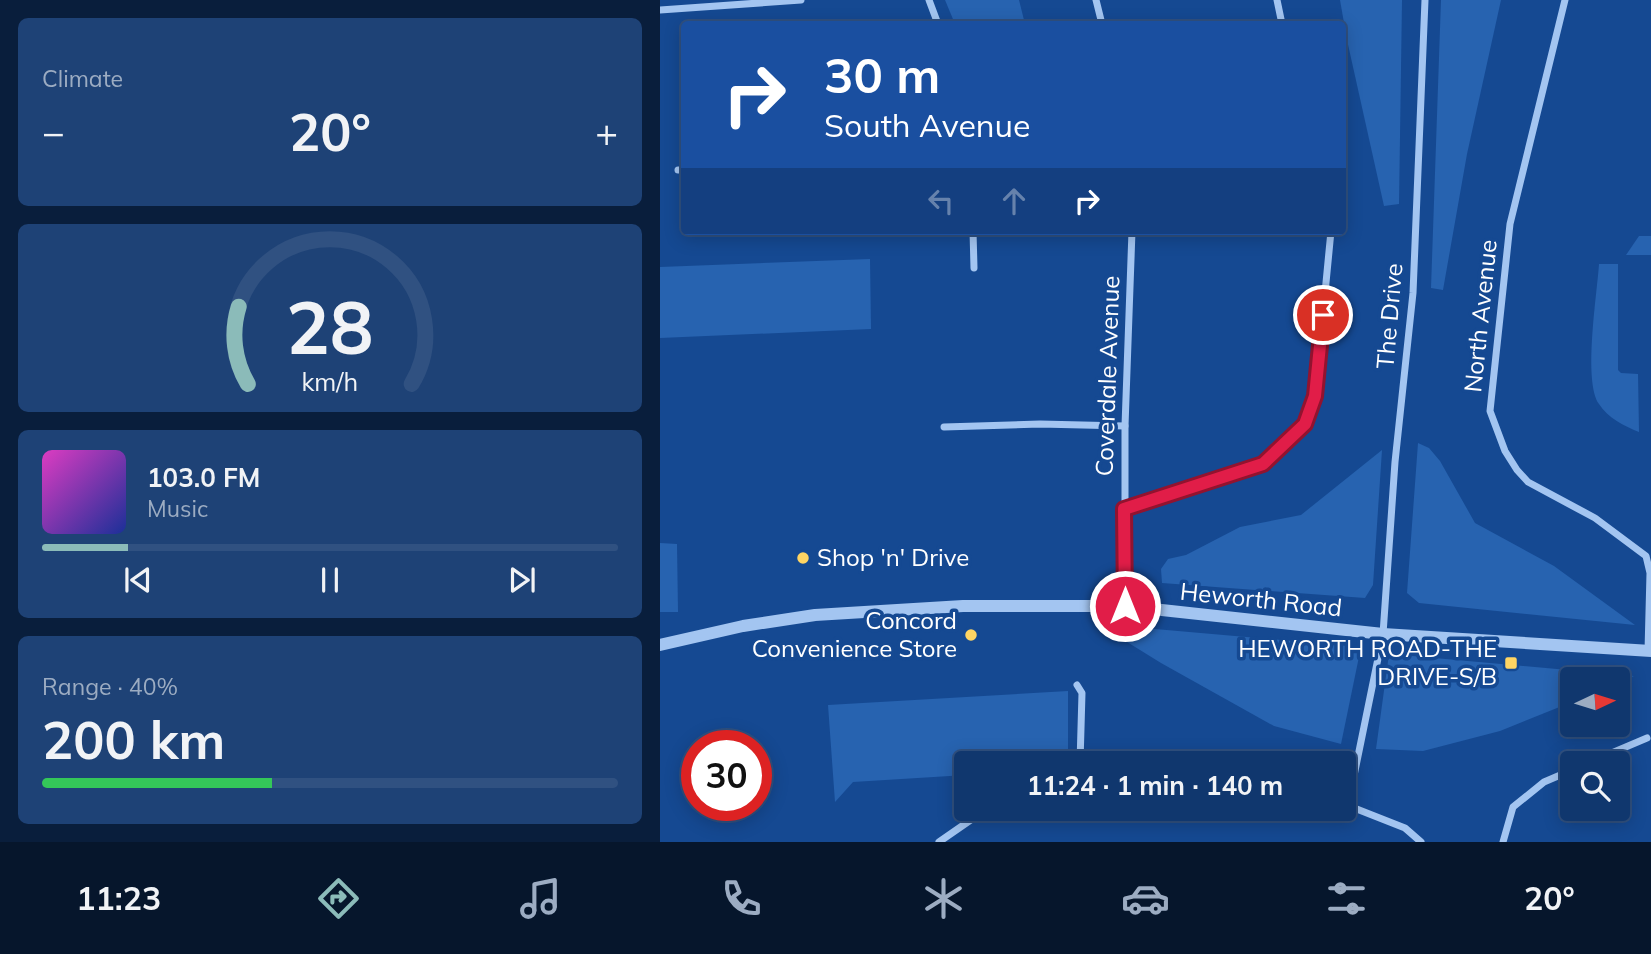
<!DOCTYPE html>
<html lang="en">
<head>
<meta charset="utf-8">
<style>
  body { margin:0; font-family:Mulish,sans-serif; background:#1e4276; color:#f1f3f6; height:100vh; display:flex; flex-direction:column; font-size:26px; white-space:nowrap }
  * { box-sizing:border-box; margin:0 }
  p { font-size:23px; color:#9cacc2 }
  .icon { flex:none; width:38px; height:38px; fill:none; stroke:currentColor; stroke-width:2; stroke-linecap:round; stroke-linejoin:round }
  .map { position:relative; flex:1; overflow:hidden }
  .sheet { display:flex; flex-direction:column; gap:18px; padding:18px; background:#091e3c; width:660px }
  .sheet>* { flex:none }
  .guide { position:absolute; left:21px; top:21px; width:665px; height:214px; border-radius:7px; box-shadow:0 4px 18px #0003,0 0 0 2px #305181; background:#1a4fa0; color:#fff; overflow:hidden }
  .needle { width:46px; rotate:86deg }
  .tools { position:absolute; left:900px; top:667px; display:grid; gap:14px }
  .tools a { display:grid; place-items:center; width:70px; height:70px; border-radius:7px; background:#10376e; box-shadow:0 4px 18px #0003,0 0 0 2px #305181; font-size:35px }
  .speed { position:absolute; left:21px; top:730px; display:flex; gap:14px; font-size:35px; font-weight:700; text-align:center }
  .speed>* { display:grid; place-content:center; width:91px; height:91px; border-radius:50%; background:#10376e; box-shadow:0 4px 18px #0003,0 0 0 2px #305181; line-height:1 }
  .speed .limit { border:10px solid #d22; background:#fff; color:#111 }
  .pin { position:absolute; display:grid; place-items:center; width:60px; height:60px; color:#fff; margin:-30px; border:4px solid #fff; border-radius:50%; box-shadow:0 2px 7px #0007 }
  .me { position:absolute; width:77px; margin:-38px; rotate:0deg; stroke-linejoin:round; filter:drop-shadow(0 0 5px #0008) }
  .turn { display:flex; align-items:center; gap:24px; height:147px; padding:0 28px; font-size:32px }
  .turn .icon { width:91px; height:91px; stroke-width:2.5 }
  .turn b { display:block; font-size:49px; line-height:60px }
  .lanes { display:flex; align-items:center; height:66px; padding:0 28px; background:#0003; justify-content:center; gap:35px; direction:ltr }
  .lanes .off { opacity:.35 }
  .big { font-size:52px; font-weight:700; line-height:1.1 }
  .sheet .widget { flex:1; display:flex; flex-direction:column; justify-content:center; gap:10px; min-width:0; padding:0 24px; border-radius:10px; background:#1e4276 }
  .sheet .dial { align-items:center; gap:0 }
  .dial svg { height:182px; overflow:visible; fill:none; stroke:#305181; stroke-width:7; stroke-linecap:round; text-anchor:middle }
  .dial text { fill:#f1f3f6; stroke:none }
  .song { display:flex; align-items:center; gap:21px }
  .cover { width:84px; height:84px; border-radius:10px; background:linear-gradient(135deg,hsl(310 70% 55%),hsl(230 70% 35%)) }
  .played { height:7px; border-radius:4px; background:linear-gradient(90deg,#8bbbb9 15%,#305181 15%) }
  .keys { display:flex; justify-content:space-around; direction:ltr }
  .heat { display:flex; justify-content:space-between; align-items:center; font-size:38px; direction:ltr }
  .charge { height:10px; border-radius:5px; background:linear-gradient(90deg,#34c759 40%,#305181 0) }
  .trip { position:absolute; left:294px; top:751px; width:402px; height:70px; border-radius:7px; background:#10376e; box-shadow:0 4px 18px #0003,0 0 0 2px #305181; font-weight:700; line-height:70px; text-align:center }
  .tabs { display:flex; height:112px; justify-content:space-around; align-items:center; background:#06162c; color:#9cacc2 }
  .tabs .icon { width:49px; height:49px }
  .tabs .on { color:#8bbbb9 }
  .tabs b { font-size:32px; color:#f1f3f6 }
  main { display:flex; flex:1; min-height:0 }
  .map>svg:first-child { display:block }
</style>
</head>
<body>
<main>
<section class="sheet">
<div class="widget"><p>Climate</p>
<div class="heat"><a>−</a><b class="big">20°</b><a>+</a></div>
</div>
<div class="widget dial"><svg viewBox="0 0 100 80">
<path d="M14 69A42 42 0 1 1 86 69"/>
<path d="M14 69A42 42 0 0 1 10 35" stroke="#8bbbb9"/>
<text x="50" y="56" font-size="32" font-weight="700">28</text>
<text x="50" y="72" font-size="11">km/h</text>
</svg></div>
<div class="widget">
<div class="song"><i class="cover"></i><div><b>103.0 FM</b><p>Music</p></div></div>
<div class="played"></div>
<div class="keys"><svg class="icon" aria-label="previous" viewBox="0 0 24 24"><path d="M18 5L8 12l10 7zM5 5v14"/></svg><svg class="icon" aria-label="pause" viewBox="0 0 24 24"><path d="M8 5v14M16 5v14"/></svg><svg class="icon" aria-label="next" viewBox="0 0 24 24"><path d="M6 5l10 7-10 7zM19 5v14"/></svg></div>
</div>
<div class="widget"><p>Range · 40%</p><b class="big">200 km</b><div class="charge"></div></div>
</section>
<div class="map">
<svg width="992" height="842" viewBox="0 0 992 842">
  <rect width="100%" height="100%" fill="#154992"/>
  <g fill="#2763b0">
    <path d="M 285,0 L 359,0 L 365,24 L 295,24 Z"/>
    <path d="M 680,0 L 742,0 L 739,204 L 724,206 L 687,40 Z"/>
    <path d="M 781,0 L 841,0 L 807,154 L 783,290 L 771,288 Z"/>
    <path d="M 979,236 L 991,236 L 991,255 L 966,255 Z"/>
    <path d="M 210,259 L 211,329 L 0,338 L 0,267 Z"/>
    <path d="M 939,264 L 958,264 L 958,370 L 961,373 L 978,374 L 979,432 C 964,426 948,418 939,404 C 923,381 937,295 939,264 Z"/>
    <path d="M 758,443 L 769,448 L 780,461 L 815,523 L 894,566 L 975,625 L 759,603 L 747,593 Z"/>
    <path d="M 722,450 L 713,585 L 705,598 L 502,583 L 501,569 L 508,559 L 526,555 L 580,527 L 641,515 Z"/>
    <path d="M 0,543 L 17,544 L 18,612 L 0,612 Z"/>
    <path d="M 438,624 L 701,647 L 681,744 L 614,726 L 501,663 Z"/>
    <path d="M 729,654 L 730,654 L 974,676 L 957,683 L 957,679 L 912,679 L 912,702 L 840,731 L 763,751 L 716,749 Z"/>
    <path d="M 408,691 L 408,761 L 403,763 L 306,763 L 306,775 L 193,782 L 175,802 L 168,705 Z"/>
  </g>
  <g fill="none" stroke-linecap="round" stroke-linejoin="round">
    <g stroke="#a3c5f1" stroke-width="7">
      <path d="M 269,0 L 278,24"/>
      <path d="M 436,0 L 442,24"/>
      <path d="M 617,0 L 622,24"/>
      <path d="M 905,0 L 850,224 L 830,411 L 845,451 L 857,470 L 868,482 L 935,518 L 986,556 L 990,573 L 988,651"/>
      <path d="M 0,10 L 141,0"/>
      <path d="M 18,170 L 24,170"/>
      <path d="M 313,231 L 314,268"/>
      <path d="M 284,427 L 380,424 L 465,426"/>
      <path d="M 464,509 L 602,464 L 645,424 L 655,396 L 671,231"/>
      <path d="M 465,606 L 465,426 L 472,231"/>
      <path d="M 417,685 L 422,693 L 420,763"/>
      <path d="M 928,763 L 987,738"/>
      <path d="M 684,804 L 745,828 L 761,842"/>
      <path d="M 688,805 L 723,634 L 735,462 L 753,293 L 765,0"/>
      <path d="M 279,842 L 328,808"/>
      <path d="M 843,842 L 853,807 L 884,782 L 912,770"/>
    </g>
    <path stroke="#a3c5f1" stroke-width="12" d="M 0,645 L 83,626 L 155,615 L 303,606 L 465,606 L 723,634 L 992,651"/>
  </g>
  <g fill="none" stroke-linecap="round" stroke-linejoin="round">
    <g stroke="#92132f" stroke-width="18">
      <path id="route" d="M 465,606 L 464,509 L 603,464 L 645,424 L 655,396 L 663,315"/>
    </g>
    <use href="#route" stroke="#e11d48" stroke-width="12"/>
  </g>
  <g fill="#ffd563" stroke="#154992" stroke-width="2.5">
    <circle cx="143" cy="558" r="7"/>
    <circle cx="311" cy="635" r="7"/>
    <rect x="844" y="656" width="14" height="14" rx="3.5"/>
  </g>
  <g text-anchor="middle" stroke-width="7" stroke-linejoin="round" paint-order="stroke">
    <g font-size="24" fill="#fff" stroke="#154992">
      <text transform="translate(730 316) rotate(-85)" y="8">The Drive</text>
      <text transform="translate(821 316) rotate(-84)" y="8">North Avenue</text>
      <text transform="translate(448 376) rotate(-88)" y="8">Coverdale Avenue</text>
      <text transform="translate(601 600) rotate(6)" y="8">Heworth Road</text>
    </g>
    <g font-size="24" fill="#fff" stroke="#154992" text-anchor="end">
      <text x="157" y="566" text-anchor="start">Shop 'n' Drive</text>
      <text x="297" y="629">Concord<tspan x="297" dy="28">Convenience Store</tspan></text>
      <text x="837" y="657">HEWORTH ROAD-THE<tspan x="837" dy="28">DRIVE-S/B</tspan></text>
    </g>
  </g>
</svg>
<div class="tools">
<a><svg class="needle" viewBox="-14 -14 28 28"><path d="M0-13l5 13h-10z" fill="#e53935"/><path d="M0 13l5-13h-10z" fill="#9cacc2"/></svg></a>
<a><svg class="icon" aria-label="search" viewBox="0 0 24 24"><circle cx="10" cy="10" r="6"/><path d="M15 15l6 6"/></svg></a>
</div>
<div class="speed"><div class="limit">30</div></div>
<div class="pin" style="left:663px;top:315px;background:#d93025"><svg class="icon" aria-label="arrive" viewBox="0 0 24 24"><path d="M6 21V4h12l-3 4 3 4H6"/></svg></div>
<svg class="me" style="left:465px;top:606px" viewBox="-20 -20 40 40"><circle r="17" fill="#e11d48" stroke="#fff" stroke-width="3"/><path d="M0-11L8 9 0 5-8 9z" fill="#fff"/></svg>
<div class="trip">11:24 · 1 min · 140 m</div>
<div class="guide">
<div class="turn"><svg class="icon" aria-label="right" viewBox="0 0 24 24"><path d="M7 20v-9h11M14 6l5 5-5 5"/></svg><div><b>30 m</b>South Avenue</div></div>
<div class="lanes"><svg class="icon off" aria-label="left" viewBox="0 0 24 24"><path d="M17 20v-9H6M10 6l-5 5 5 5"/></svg><svg class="icon off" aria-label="ahead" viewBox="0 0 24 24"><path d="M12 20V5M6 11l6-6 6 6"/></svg><svg class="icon" aria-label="right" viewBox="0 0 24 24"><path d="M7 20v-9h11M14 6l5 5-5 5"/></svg></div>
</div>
</div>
</main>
<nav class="tabs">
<b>11:23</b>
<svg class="icon on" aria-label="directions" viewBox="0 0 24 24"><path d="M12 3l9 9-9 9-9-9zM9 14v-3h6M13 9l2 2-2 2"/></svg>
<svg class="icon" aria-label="music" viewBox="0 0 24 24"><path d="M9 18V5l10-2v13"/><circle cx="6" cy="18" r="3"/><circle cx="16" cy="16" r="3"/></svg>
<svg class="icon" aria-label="phone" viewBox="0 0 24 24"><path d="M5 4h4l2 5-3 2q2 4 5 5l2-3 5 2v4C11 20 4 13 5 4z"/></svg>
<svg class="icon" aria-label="climate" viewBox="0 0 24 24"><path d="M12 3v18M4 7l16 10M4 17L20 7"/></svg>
<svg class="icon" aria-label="car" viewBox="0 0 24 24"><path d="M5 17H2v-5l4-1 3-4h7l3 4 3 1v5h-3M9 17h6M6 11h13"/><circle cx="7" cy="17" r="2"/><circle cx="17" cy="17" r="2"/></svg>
<svg class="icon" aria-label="filters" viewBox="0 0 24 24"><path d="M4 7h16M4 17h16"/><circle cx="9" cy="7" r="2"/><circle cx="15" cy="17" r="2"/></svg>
<b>20°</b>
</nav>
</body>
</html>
